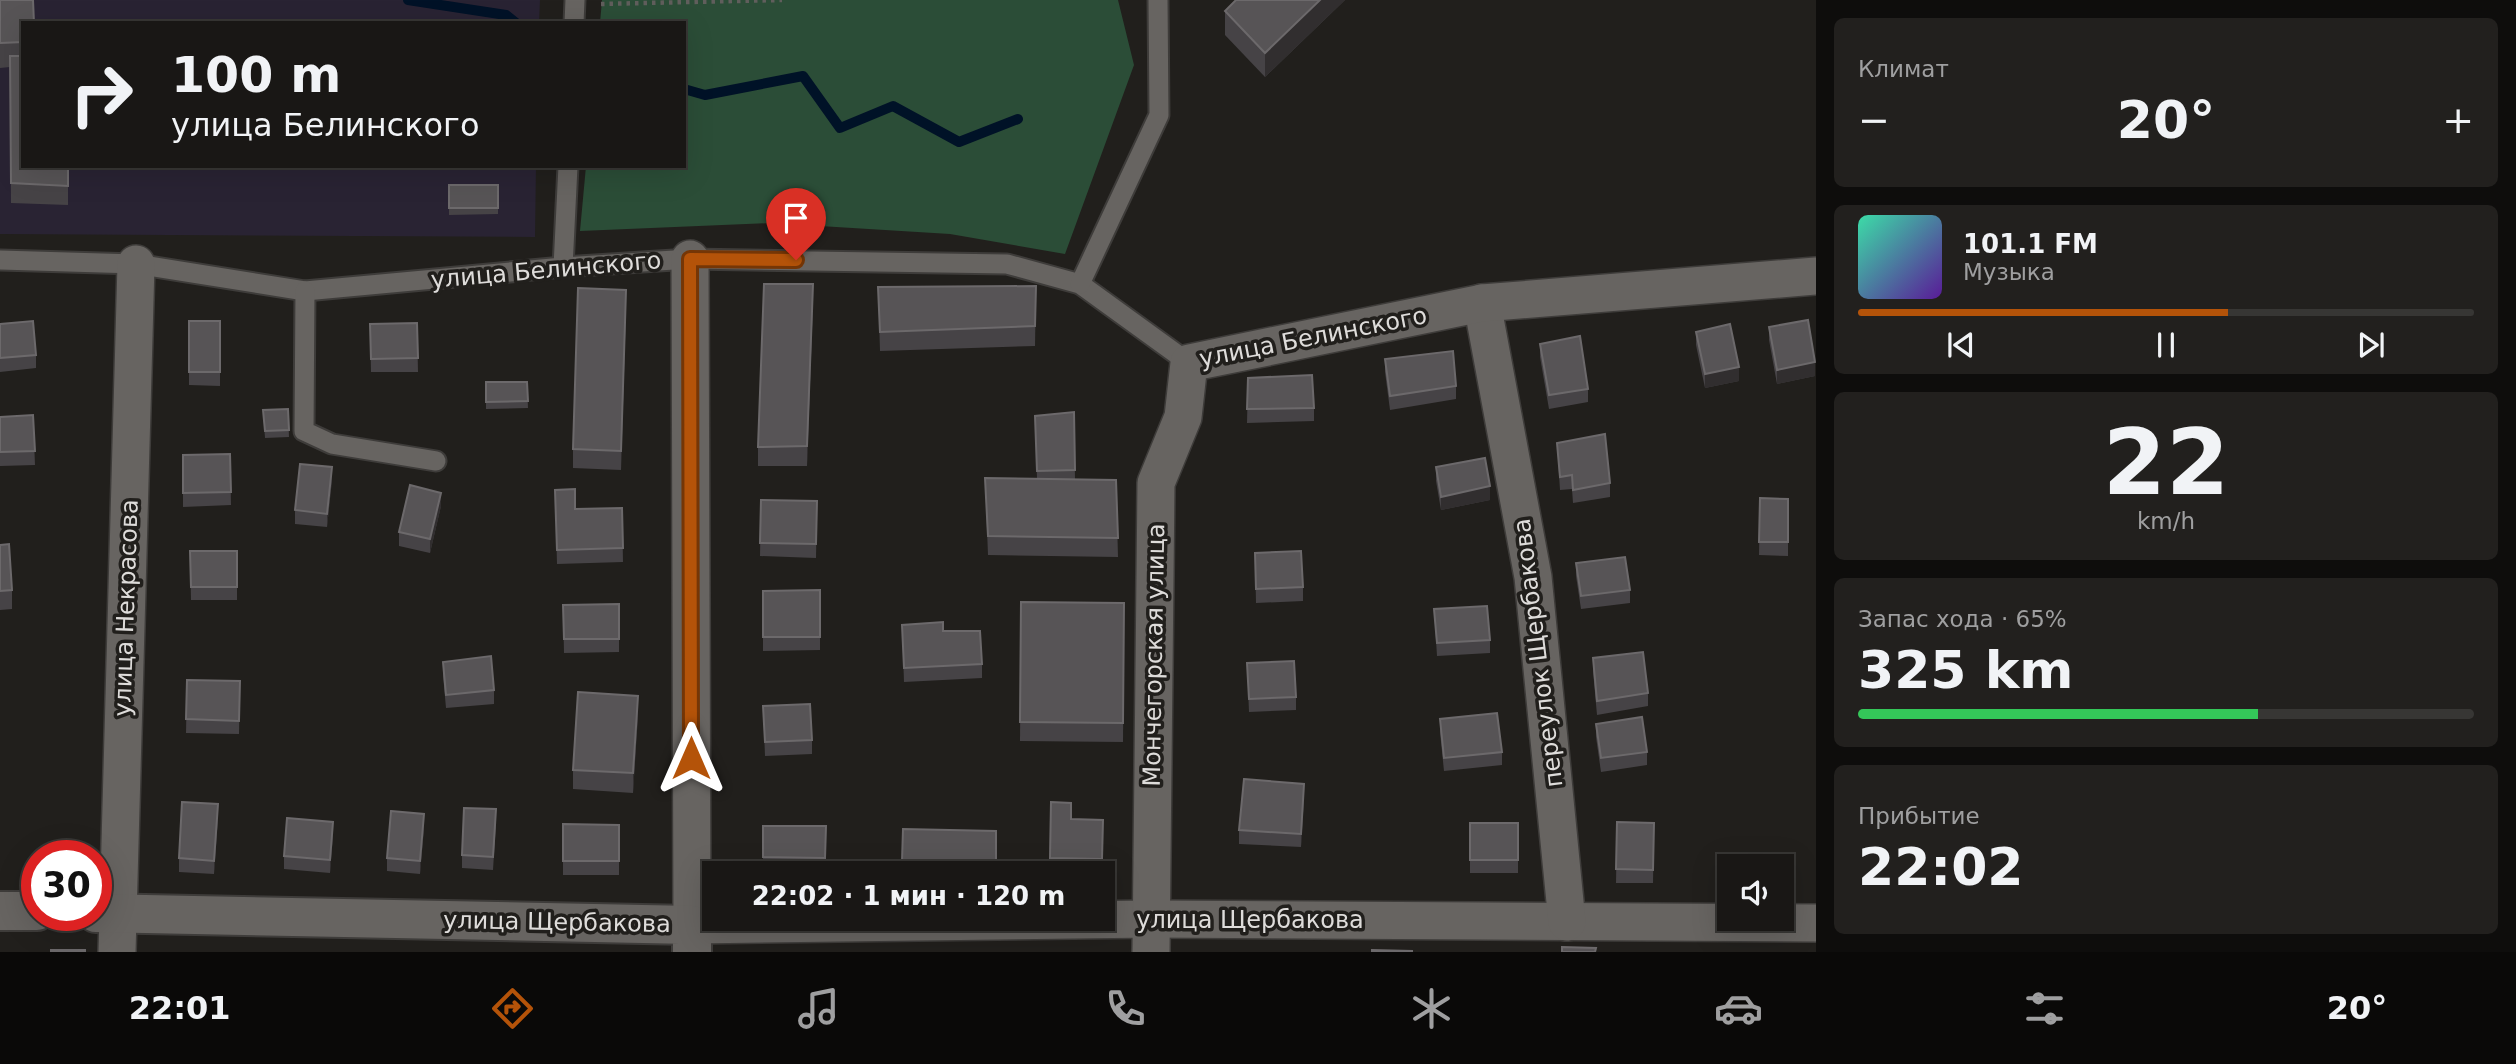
<!DOCTYPE html>
<html lang="ru">
<head>
<meta charset="utf-8">
<style>
  body { margin:0; font-family:"DejaVu Sans",sans-serif; background:#22201e; color:#f1f3f6; height:100vh; display:flex; flex-direction:column; font-size:26px; white-space:nowrap }
  * { box-sizing:border-box; margin:0 }
  p { font-size:23px; color:#9f9fa0 }
  .icon { flex:none; width:38px; height:38px; fill:none; stroke:currentColor; stroke-width:2; stroke-linecap:round; stroke-linejoin:round }
  .map { position:relative; flex:1; overflow:hidden }
  .drawer { display:flex; flex-direction:column; gap:18px; padding:18px; background:#0e0d0c; width:700px }
  .drawer>* { flex:none }
  .guide { position:absolute; left:21px; top:21px; width:665px; height:147px; border-radius:0px; box-shadow:0 7px 28px #0002,0 0 0 2px #373634; background:#191715; color:#f1f3f6; overflow:hidden }
  .controls { position:absolute; left:1717px; top:854px; display:grid; gap:14px }
  .controls a { display:grid; place-items:center; width:77px; height:77px; border-radius:0px; background:#191715; box-shadow:0 7px 28px #0002,0 0 0 2px #373634; font-size:35px }
  .speed { position:absolute; left:21px; top:840px; display:flex; gap:14px; font-size:35px; font-weight:700; text-align:center }
  .speed>* { display:grid; place-content:center; width:91px; height:91px; border-radius:50%; background:#191715; box-shadow:0 7px 28px #0002,0 0 0 2px #373634; line-height:1 }
  .speed .limit { border:10px solid #d22; background:#fff; color:#111 }
  .pin { position:absolute; display:grid; place-items:center; width:60px; height:60px; color:#fff; margin:-72px -30px; border-radius:50% 50% 50% 0; rotate:-45deg; box-shadow:0 0 7px #0007 }
  .pin .icon { rotate:45deg }
  .me { position:absolute; width:77px; margin:-38px; rotate:0deg; stroke-linejoin:round; filter:drop-shadow(0 0 5px #0008) }
  .turn { display:flex; align-items:center; gap:24px; height:147px; padding:0 35px; font-size:32px }
  .turn .icon { width:91px; height:91px; stroke-width:2.5 }
  .turn b { display:block; font-size:49px; line-height:60px }
  .big { font-size:52px; font-weight:700; line-height:1.1 }
  .drawer .tile { flex:1; display:flex; flex-direction:column; justify-content:center; gap:10px; min-width:0; padding:0 24px; border-radius:10px; background:#22201e }
  .drawer .dial { align-items:center; gap:0 }
  .dial b { font-size:91px; line-height:1 }
  .song { display:flex; align-items:center; gap:21px }
  .cover { width:84px; height:84px; border-radius:10px; background:linear-gradient(135deg,hsl(160 70% 55%),hsl(270 70% 35%)) }
  .played { height:7px; border-radius:4px; background:linear-gradient(90deg,#b45309 60%,#373634 60%) }
  .keys { display:flex; justify-content:space-around; direction:ltr }
  .heat { display:flex; justify-content:space-between; align-items:center; font-size:38px; direction:ltr }
  .charge { height:10px; border-radius:5px; background:linear-gradient(90deg,#34c759 65%,#373634 0) }
  .trip { position:absolute; left:702px; top:861px; width:413px; height:70px; border-radius:0px; background:#191715; box-shadow:0 7px 28px #0002,0 0 0 2px #373634; font-weight:700; line-height:70px; text-align:center }
  .tab-bar { display:flex; height:112px; justify-content:space-around; align-items:center; background:#0a0908; color:#9f9fa0 }
  .tab-bar .icon { width:49px; height:49px }
  .tab-bar .active { color:#b45309 }
  .tab-bar b { font-size:32px; color:#f1f3f6 }
  main { display:flex; flex:1; min-height:0 }
  .map>svg:first-child { display:block }
</style>
</head>
<body>
<main>
<div class="map">
<svg width="1816" height="952" viewBox="0 0 1816 952">
  <rect width="100%" height="100%" fill="#211f1c"/>
  <path fill="#292333" d="M 0,0 L 540,0 L 539,23 L 23,23 L 23,166 L 536,166 L 535,237 L 0,234 Z"/>
  <path fill="#2b4d37" d="M 602,0 L 1118,0 L 1134,65 L 1065,254 L 950,234 L 771,223 L 580,231 L 586,166 L 684,166 L 684,23 L 600,23 Z"/>
  <g fill="none" stroke-linecap="round" stroke-linejoin="round">
    <g stroke="#001227" stroke-width="10">
      <path d="M 408,0 L 506,15 L 516,23"/>
      <path d="M 684,89 L 705,95 L 803,76 L 840,128 L 893,106 L 959,142 L 1018,119"/>
    </g>
    <g stroke="#3e3c3a" stroke-width="23">
      <g id="lane">
        <path d="M 574,23 L 575,0"/>
        <path d="M 0,260 L 136,264 L 305,291 L 563,267 L 690,259 L 1007,264 L 1080,284 L 1189,363"/>
        <path d="M 563,267 L 568,166"/>
        <path d="M 1080,284 L 1159,115 L 1158,0"/>
        <path d="M 305,291 L 304,431 L 332,444 L 436,461"/>
      </g>
    </g>
    <g stroke="#3e3c3a" stroke-width="40">
      <g id="street">
        <path d="M 690,259 L 692,925 L 1151,919 L 1816,923"/>
        <path d="M 1482,303 L 1533,577 L 1567,922"/>
        <path d="M 117,952 L 136,264"/>
        <path d="M 1151,952 L 1156,483 L 1183,417 L 1189,363 L 1482,303 L 1816,276"/>
      </g>
    </g>
    <g stroke="#3e3c3a" stroke-width="42">
      <g id="secondary">
        <path d="M 0,911 L 37,911"/>
        <path d="M 96,913 L 692,925 L 692,952"/>
      </g>
    </g>
    <path stroke="#605e5c" stroke-width="4.5" stroke-dasharray="3.5 5" stroke-linecap="butt" d="M 601,4 L 782,0"/>
    <use href="#lane" stroke="#676461" stroke-width="19"/>
    <use href="#street" stroke="#676461" stroke-width="37"/>
    <use href="#secondary" stroke="#676461" stroke-width="38"/>
  </g>
  <g fill="#464346">
    <path d="M 0,0 L 23,23 L 23,166 L 68,166 L 68,205 L 11,203 L 10,67 L 0,68 Z"/>
    <path d="M 1236,0 L 1345,0 L 1265,77 L 1225,35 L 1225,11 Z"/>
    <path d="M 449,185 L 498,185 L 498,214 L 449,215 Z"/>
    <path d="M 1036,286 L 1035,346 L 880,351 L 878,287 Z"/>
    <path d="M 813,303 L 807,466 L 758,466 L 758,447 Z"/>
    <path d="M 626,309 L 621,470 L 573,468 L 573,449 Z"/>
    <path d="M 189,321 L 220,321 L 220,386 L 189,385 Z"/>
    <path d="M 417,323 L 418,372 L 371,372 L 370,324 Z"/>
    <path d="M 0,324 L 36,355 L 36,368 L 0,372 Z"/>
    <path d="M 1769,327 L 1815,376 L 1777,384 L 1769,340 Z"/>
    <path d="M 1696,332 L 1739,381 L 1705,388 L 1696,345 Z"/>
    <path d="M 1540,344 L 1588,389 L 1588,402 L 1549,409 L 1540,357 Z"/>
    <path d="M 1385,359 L 1456,386 L 1456,399 L 1390,410 L 1385,372 Z"/>
    <path d="M 1248,378 L 1314,408 L 1314,421 L 1247,423 Z"/>
    <path d="M 486,382 L 527,382 L 528,408 L 486,409 Z"/>
    <path d="M 288,409 L 289,437 L 265,438 L 263,410 Z"/>
    <path d="M 1074,412 L 1075,479 L 1116,480 L 1118,557 L 988,555 L 985,478 L 1037,479 L 1035,416 Z"/>
    <path d="M 33,415 L 35,465 L 0,466 L 0,417 Z"/>
    <path d="M 1557,443 L 1610,483 L 1610,497 L 1573,503 L 1572,489 L 1560,490 Z"/>
    <path d="M 230,454 L 231,505 L 183,507 L 183,455 Z"/>
    <path d="M 1436,467 L 1490,500 L 1441,510 L 1436,481 Z"/>
    <path d="M 332,480 L 327,527 L 295,524 L 295,510 Z"/>
    <path d="M 555,490 L 575,509 L 622,508 L 623,562 L 557,564 Z"/>
    <path d="M 1760,498 L 1788,499 L 1788,556 L 1759,555 Z"/>
    <path d="M 761,500 L 817,501 L 816,558 L 760,556 Z"/>
    <path d="M 441,506 L 430,553 L 399,546 L 399,532 Z"/>
    <path d="M 0,545 L 12,590 L 12,609 L 0,610 Z"/>
    <path d="M 190,551 L 237,551 L 237,600 L 191,600 Z"/>
    <path d="M 1255,553 L 1303,587 L 1303,601 L 1256,603 Z"/>
    <path d="M 1576,563 L 1630,590 L 1630,603 L 1581,609 L 1576,576 Z"/>
    <path d="M 820,590 L 820,650 L 763,651 L 763,591 Z"/>
    <path d="M 1021,602 L 1124,603 L 1123,742 L 1020,741 Z"/>
    <path d="M 619,604 L 619,652 L 564,653 L 563,605 Z"/>
    <path d="M 1434,609 L 1490,640 L 1490,653 L 1437,656 Z"/>
    <path d="M 902,625 L 943,631 L 982,664 L 982,678 L 904,682 Z"/>
    <path d="M 1593,658 L 1648,693 L 1648,706 L 1597,715 L 1593,671 Z"/>
    <path d="M 443,662 L 494,690 L 494,704 L 446,708 L 443,675 Z"/>
    <path d="M 1247,663 L 1296,697 L 1296,710 L 1249,712 Z"/>
    <path d="M 187,680 L 240,681 L 239,734 L 186,733 Z"/>
    <path d="M 763,706 L 812,740 L 812,754 L 765,756 Z"/>
    <path d="M 638,715 L 633,793 L 573,789 L 573,770 Z"/>
    <path d="M 1440,719 L 1502,752 L 1502,765 L 1444,771 L 1440,732 Z"/>
    <path d="M 1596,724 L 1647,752 L 1647,765 L 1601,772 L 1596,737 Z"/>
    <path d="M 1304,797 L 1301,847 L 1239,844 L 1239,830 Z"/>
    <path d="M 1051,802 L 1071,819 L 1103,820 L 1102,872 L 1050,871 Z"/>
    <path d="M 218,817 L 214,874 L 179,872 L 179,858 Z"/>
    <path d="M 1617,822 L 1654,823 L 1653,883 L 1616,883 Z"/>
    <path d="M 496,823 L 493,870 L 462,868 L 462,855 Z"/>
    <rect x="1470" y="823" width="48" height="50"/>
    <path d="M 563,824 L 619,825 L 619,875 L 563,875 Z"/>
    <path d="M 763,826 L 826,826 L 825,871 L 763,870 Z"/>
    <path d="M 424,828 L 420,874 L 387,871 L 387,858 Z"/>
    <path d="M 903,829 L 996,831 L 996,873 L 902,873 Z"/>
    <path d="M 333,835 L 330,873 L 284,869 L 284,856 Z"/>
  </g>
  <g fill="#312e2f">
    <path d="M 1320,0 L 1345,0 L 1265,77 L 1265,53 Z"/>
    <path d="M 813,284 L 813,303 L 807,466 L 807,446 Z"/>
    <path d="M 626,290 L 626,309 L 621,470 L 621,451 Z"/>
    <path d="M 1815,362 L 1815,376 L 1777,384 L 1777,370 Z"/>
    <path d="M 1739,367 L 1739,381 L 1705,388 L 1705,374 Z"/>
    <path d="M 332,467 L 332,480 L 327,527 L 327,514 Z"/>
    <path d="M 1490,486 L 1490,500 L 1441,510 L 1441,497 Z"/>
    <path d="M 441,493 L 441,506 L 430,553 L 430,539 Z"/>
    <path d="M 638,696 L 638,715 L 633,793 L 633,773 Z"/>
    <path d="M 1304,784 L 1304,797 L 1301,847 L 1301,834 Z"/>
    <path d="M 218,804 L 218,817 L 214,874 L 214,861 Z"/>
    <path d="M 424,814 L 424,828 L 420,874 L 420,861 Z"/>
    <path d="M 333,822 L 333,835 L 330,873 L 330,860 Z"/>
  </g>
  <g fill="#575456" stroke="#6c696b" stroke-width="2">
    <path d="M 0,0 L 33,0 L 34,23 L 23,23 L 23,42 L 0,43 Z"/>
    <path d="M 1236,0 L 1320,0 L 1265,53 L 1225,11 Z"/>
    <path d="M 10,56 L 23,56 L 23,166 L 68,166 L 68,186 L 11,183 Z"/>
    <rect x="449" y="185" width="49" height="23"/>
    <path d="M 764,284 L 813,284 L 807,446 L 758,447 Z"/>
    <path d="M 1036,286 L 1035,326 L 880,332 L 878,287 Z"/>
    <path d="M 578,288 L 626,290 L 621,451 L 573,449 Z"/>
    <path d="M 1808,320 L 1815,362 L 1777,370 L 1769,327 Z"/>
    <path d="M 33,321 L 36,355 L 0,358 L 0,324 Z"/>
    <rect x="189" y="321" width="31" height="51"/>
    <path d="M 417,323 L 418,358 L 371,359 L 370,324 Z"/>
    <path d="M 1730,324 L 1739,367 L 1705,374 L 1696,332 Z"/>
    <path d="M 1580,336 L 1588,389 L 1549,395 L 1540,344 Z"/>
    <path d="M 1453,351 L 1456,386 L 1390,396 L 1385,359 Z"/>
    <path d="M 1312,375 L 1314,408 L 1247,409 L 1248,378 Z"/>
    <path d="M 486,382 L 527,382 L 528,401 L 486,402 Z"/>
    <path d="M 288,409 L 289,430 L 265,431 L 263,410 Z"/>
    <path d="M 1074,412 L 1075,470 L 1037,471 L 1035,416 Z"/>
    <path d="M 33,415 L 35,451 L 0,452 L 0,417 Z"/>
    <path d="M 1605,434 L 1610,483 L 1573,490 L 1572,475 L 1560,477 L 1557,443 Z"/>
    <path d="M 230,454 L 231,492 L 183,493 L 183,455 Z"/>
    <path d="M 1485,458 L 1490,486 L 1441,497 L 1436,467 Z"/>
    <path d="M 300,464 L 332,467 L 327,514 L 295,510 Z"/>
    <path d="M 985,478 L 1116,480 L 1118,538 L 988,536 Z"/>
    <path d="M 410,485 L 441,493 L 430,539 L 399,532 Z"/>
    <path d="M 575,489 L 575,509 L 622,508 L 623,548 L 557,550 L 555,490 Z"/>
    <path d="M 1760,498 L 1788,499 L 1788,542 L 1759,542 Z"/>
    <path d="M 761,500 L 817,501 L 816,544 L 760,543 Z"/>
    <path d="M 9,544 L 12,590 L 0,591 L 0,545 Z"/>
    <path d="M 190,551 L 237,551 L 237,587 L 191,587 Z"/>
    <path d="M 1301,551 L 1303,587 L 1256,589 L 1255,553 Z"/>
    <path d="M 1625,557 L 1630,590 L 1581,596 L 1576,563 Z"/>
    <path d="M 820,590 L 820,637 L 763,637 L 763,591 Z"/>
    <path d="M 1021,602 L 1124,603 L 1123,723 L 1020,722 Z"/>
    <path d="M 619,604 L 619,639 L 564,639 L 563,605 Z"/>
    <path d="M 1487,606 L 1490,640 L 1437,643 L 1434,609 Z"/>
    <path d="M 943,622 L 943,631 L 980,631 L 982,664 L 904,668 L 902,625 Z"/>
    <path d="M 1643,652 L 1648,693 L 1597,701 L 1593,658 Z"/>
    <path d="M 491,656 L 494,690 L 446,695 L 443,662 Z"/>
    <path d="M 1294,661 L 1296,697 L 1249,699 L 1247,663 Z"/>
    <path d="M 187,680 L 240,681 L 239,721 L 186,719 Z"/>
    <path d="M 578,692 L 638,696 L 633,773 L 573,770 Z"/>
    <path d="M 810,704 L 812,740 L 765,742 L 763,706 Z"/>
    <path d="M 1497,713 L 1502,752 L 1444,758 L 1440,719 Z"/>
    <path d="M 1642,717 L 1647,752 L 1601,758 L 1596,724 Z"/>
    <path d="M 1244,779 L 1304,784 L 1301,834 L 1239,830 Z"/>
    <path d="M 182,802 L 218,804 L 214,861 L 179,858 Z"/>
    <path d="M 1051,802 L 1071,803 L 1071,819 L 1103,820 L 1102,859 L 1050,858 Z"/>
    <path d="M 464,808 L 496,809 L 493,857 L 462,855 Z"/>
    <path d="M 391,811 L 424,814 L 420,861 L 387,858 Z"/>
    <path d="M 287,818 L 333,822 L 330,860 L 284,856 Z"/>
    <path d="M 1617,822 L 1654,823 L 1653,870 L 1616,869 Z"/>
    <rect x="1470" y="823" width="48" height="37"/>
    <path d="M 563,824 L 619,825 L 619,861 L 563,861 Z"/>
    <path d="M 763,826 L 826,826 L 825,858 L 763,857 Z"/>
    <path d="M 903,829 L 996,831 L 996,863 L 902,861 Z"/>
    <path d="M 1562,947 L 1596,948 L 1595,952 L 1562,952 Z"/>
    <rect x="51" y="950" width="34" height="2"/>
    <path d="M 1372,950 L 1412,951 L 1412,952 L 1372,952 Z"/>
  </g>
  <g fill="none" stroke-linecap="round" stroke-linejoin="round">
    <g stroke="#753606" stroke-width="18">
      <path id="route" d="M 691,758 L 690,259 L 796,260"/>
    </g>
    <use href="#route" stroke="#b45309" stroke-width="12"/>
  </g>
  <g text-anchor="middle" stroke-width="7" stroke-linejoin="round" paint-order="stroke">
    <g font-size="24" fill="#dedcda" stroke="#211f1c">
      <text transform="translate(546 270) rotate(-5)" y="8">улица Белинского</text>
      <text transform="translate(1313 337) rotate(-11)" y="8">улица Белинского</text>
      <text transform="translate(126 608) rotate(-88)" y="8">улица Некрасова</text>
      <text transform="translate(1538 653) rotate(-97)" y="8">переулок Щербакова</text>
      <text transform="translate(1154 655) rotate(-89)" y="8">Мончегорская улица</text>
      <text x="1250" y="928">улица Щербакова</text>
      <text transform="translate(557 922) rotate(1)" y="8">улица Щербакова</text>
    </g>
  </g>
</svg>
<div class="controls">
<a><svg class="icon" aria-label="sound" viewBox="0 0 24 24"><path d="M4 9h4l5-4v14l-5-4H4zM17 9q2 3 0 6"/></svg></a>
</div>
<div class="speed"><div class="limit">30</div></div>
<div class="pin" style="left:796px;top:260px;background:#d93025"><svg class="icon" aria-label="arrive" viewBox="0 0 24 24"><path d="M6 21V4h12l-3 4 3 4H6"/></svg></div>
<svg class="me" style="left:691px;top:758px" viewBox="-20 -20 40 40"><path d="M0-17L14 15 0 8-14 15z" fill="#b45309" stroke="#fff" stroke-width="4"/></svg>
<div class="trip">22:02 · 1 мин · 120 m</div>
<div class="guide">
<div class="turn"><svg class="icon" aria-label="right" viewBox="0 0 24 24"><path d="M7 20v-9h11M14 6l5 5-5 5"/></svg><div><b>100 m</b>улица Белинского</div></div>
</div>
</div>
<section class="drawer">
<div class="tile"><p>Климат</p>
<div class="heat"><a>−</a><b class="big">20°</b><a>+</a></div>
</div>
<div class="tile">
<div class="song"><i class="cover"></i><div><b>101.1 FM</b><p>Музыка</p></div></div>
<div class="played"></div>
<div class="keys"><svg class="icon" aria-label="previous" viewBox="0 0 24 24"><path d="M18 5L8 12l10 7zM5 5v14"/></svg><svg class="icon" aria-label="pause" viewBox="0 0 24 24"><path d="M8 5v14M16 5v14"/></svg><svg class="icon" aria-label="next" viewBox="0 0 24 24"><path d="M6 5l10 7-10 7zM19 5v14"/></svg></div>
</div>
<div class="tile dial"><b>22</b><p>km/h</p></div>
<div class="tile"><p>Запас хода · 65%</p><b class="big">325 km</b><div class="charge"></div></div>
<div class="tile"><p>Прибытие</p><b class="big">22:02</b></div>
</section>
</main>
<nav class="tab-bar">
<b>22:01</b>
<svg class="icon active" aria-label="directions" viewBox="0 0 24 24"><path d="M12 3l9 9-9 9-9-9zM9 14v-3h6M13 9l2 2-2 2"/></svg>
<svg class="icon" aria-label="music" viewBox="0 0 24 24"><path d="M9 18V5l10-2v13"/><circle cx="6" cy="18" r="3"/><circle cx="16" cy="16" r="3"/></svg>
<svg class="icon" aria-label="phone" viewBox="0 0 24 24"><path d="M5 4h4l2 5-3 2q2 4 5 5l2-3 5 2v4C11 20 4 13 5 4z"/></svg>
<svg class="icon" aria-label="climate" viewBox="0 0 24 24"><path d="M12 3v18M4 7l16 10M4 17L20 7"/></svg>
<svg class="icon" aria-label="car" viewBox="0 0 24 24"><path d="M5 17H2v-5l4-1 3-4h7l3 4 3 1v5h-3M9 17h6M6 11h13"/><circle cx="7" cy="17" r="2"/><circle cx="17" cy="17" r="2"/></svg>
<svg class="icon" aria-label="filters" viewBox="0 0 24 24"><path d="M4 7h16M4 17h16"/><circle cx="9" cy="7" r="2"/><circle cx="15" cy="17" r="2"/></svg>
<b>20°</b>
</nav>
</body>
</html>
